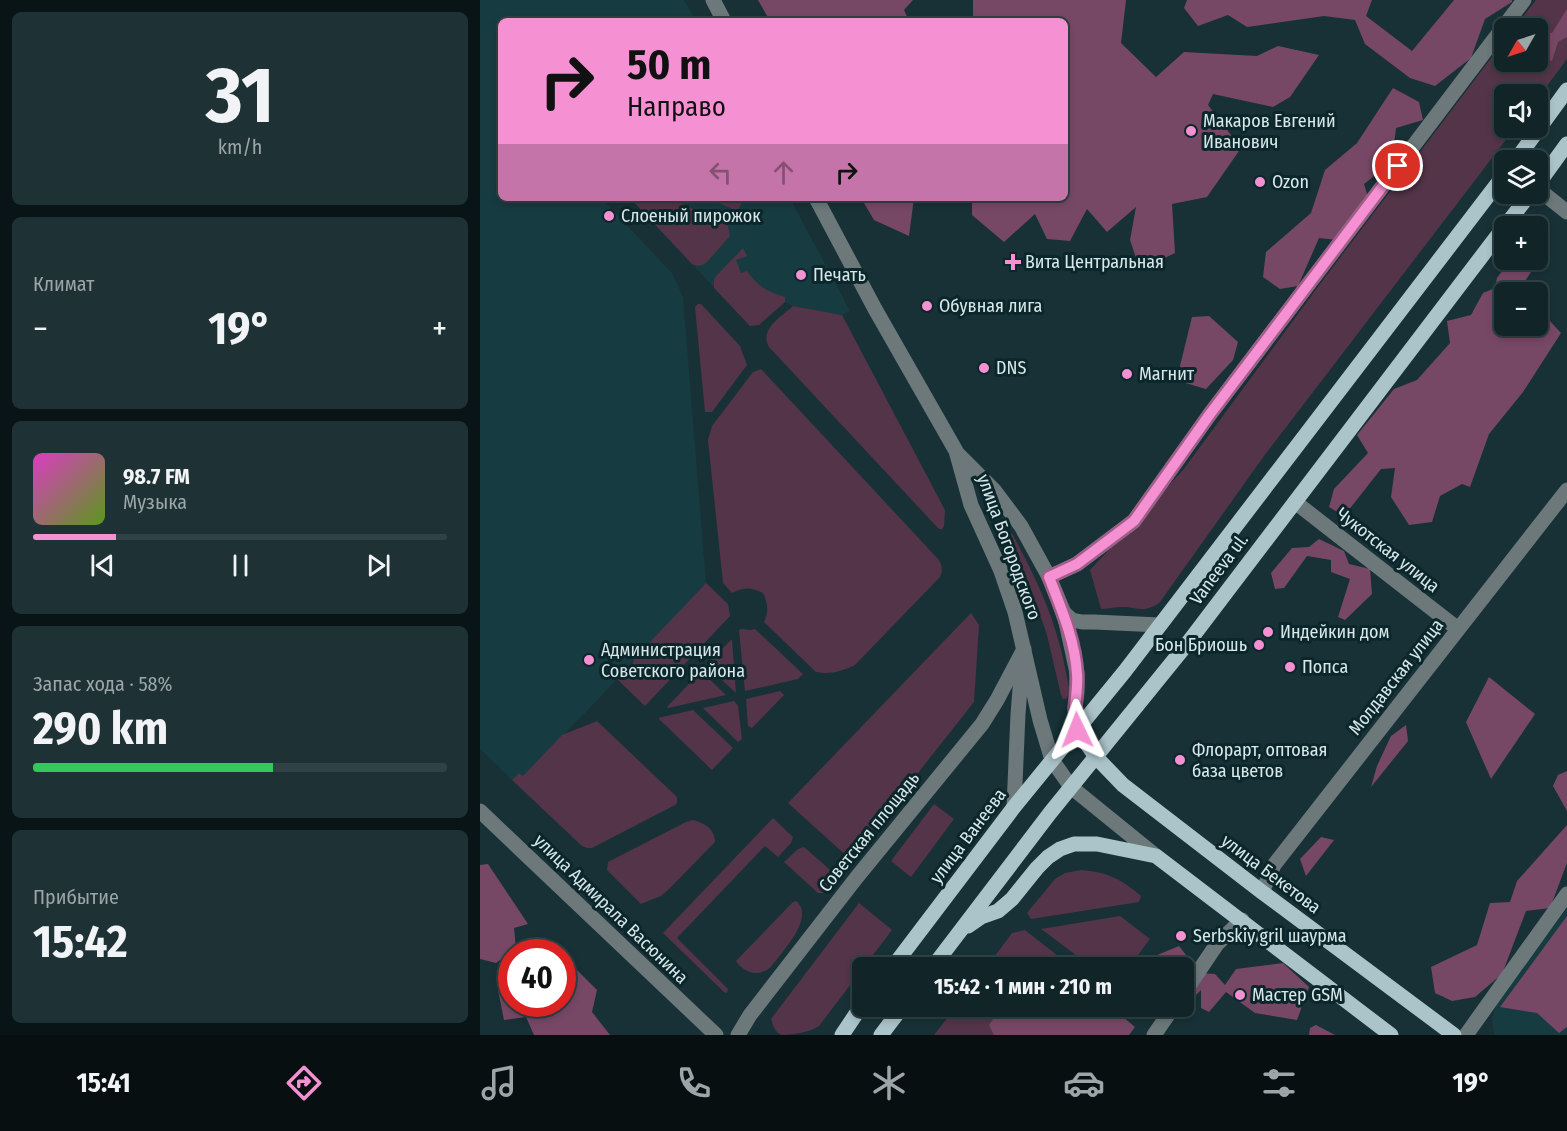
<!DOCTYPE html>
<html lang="ru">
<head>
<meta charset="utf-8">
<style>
  body { margin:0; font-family:"Fira Sans Condensed",sans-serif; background:#1e3134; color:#f1f3f6; height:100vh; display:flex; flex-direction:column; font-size:22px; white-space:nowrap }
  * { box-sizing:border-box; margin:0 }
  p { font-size:20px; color:#9ca5a8 }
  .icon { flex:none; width:33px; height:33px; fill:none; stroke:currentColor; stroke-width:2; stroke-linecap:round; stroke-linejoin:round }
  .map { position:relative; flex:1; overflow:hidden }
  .panel { display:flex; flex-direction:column; gap:12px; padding:12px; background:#091416; width:480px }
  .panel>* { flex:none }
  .banner { position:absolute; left:18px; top:18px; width:570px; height:183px; border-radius:9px; box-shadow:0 3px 9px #0003,0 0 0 2px #304245; background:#f591d2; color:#111; overflow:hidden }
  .needle { width:39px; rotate:231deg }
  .fabs { position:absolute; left:1014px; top:18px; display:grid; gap:12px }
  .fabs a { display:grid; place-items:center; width:54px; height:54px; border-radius:9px; background:#112528; box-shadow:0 3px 9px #0003,0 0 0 2px #304245; font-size:30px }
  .speed { position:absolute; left:18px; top:939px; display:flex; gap:12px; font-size:30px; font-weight:700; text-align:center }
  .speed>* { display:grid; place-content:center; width:78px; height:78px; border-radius:50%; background:#112528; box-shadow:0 3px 9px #0003,0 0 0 2px #304245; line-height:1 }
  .speed .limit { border:9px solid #d22; background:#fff; color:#111 }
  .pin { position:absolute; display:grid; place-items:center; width:51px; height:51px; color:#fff; margin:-26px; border:3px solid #fff; border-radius:50%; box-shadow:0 2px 6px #0007 }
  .me { position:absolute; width:66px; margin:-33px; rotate:358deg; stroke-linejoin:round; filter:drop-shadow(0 0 4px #0008) }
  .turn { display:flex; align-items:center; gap:21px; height:126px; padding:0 30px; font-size:27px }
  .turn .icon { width:78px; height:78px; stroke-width:2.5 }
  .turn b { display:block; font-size:42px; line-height:51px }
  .lanes { display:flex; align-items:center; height:57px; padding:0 30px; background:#0003; justify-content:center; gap:30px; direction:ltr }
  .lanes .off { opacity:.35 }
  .big { font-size:45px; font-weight:700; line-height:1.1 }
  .panel .widget { flex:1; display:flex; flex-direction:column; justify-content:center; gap:9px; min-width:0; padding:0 21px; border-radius:9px; background:#1e3134 }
  .panel .dial { align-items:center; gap:0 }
  .dial b { font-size:78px; line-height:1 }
  .song { display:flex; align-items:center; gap:18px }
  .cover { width:72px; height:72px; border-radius:9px; background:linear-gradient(135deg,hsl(310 70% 55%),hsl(90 70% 35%)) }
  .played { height:6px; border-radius:3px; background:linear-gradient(90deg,#f591d2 20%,#304245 20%) }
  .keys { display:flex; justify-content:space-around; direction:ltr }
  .heat { display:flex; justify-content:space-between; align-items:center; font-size:33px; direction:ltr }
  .charge { height:9px; border-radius:4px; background:linear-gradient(90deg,#34c759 58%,#304245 0) }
  .trip { position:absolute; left:372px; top:957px; width:342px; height:60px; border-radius:9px; background:#112528; box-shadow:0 3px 9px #0003,0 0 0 2px #304245; font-weight:700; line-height:60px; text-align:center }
  .dock { display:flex; height:96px; justify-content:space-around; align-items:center; background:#070f10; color:#9ca5a8 }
  .dock .icon { width:42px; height:42px }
  .dock .selected { color:#f591d2 }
  .dock b { font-size:27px; color:#f1f3f6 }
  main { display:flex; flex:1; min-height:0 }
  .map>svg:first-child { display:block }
</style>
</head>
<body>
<main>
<section class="panel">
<div class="widget dial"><b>31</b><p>km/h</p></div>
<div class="widget"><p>Климат</p>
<div class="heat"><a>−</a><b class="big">19°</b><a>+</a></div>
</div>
<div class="widget">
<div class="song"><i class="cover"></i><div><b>98.7 FM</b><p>Музыка</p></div></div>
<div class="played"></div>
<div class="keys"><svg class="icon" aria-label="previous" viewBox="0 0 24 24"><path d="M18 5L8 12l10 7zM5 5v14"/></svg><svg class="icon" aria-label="pause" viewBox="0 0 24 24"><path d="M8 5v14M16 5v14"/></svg><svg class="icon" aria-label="next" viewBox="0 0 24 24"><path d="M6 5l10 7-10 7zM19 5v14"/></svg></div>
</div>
<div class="widget"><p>Запас хода · 58%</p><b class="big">290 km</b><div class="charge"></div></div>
<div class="widget"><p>Прибытие</p><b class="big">15:42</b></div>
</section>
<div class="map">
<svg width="1087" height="1035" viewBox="0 0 1087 1035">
  <rect width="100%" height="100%" fill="#173136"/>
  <g fill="#163b41">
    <path d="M 0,0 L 204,0 L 216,21 L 21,21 L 21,198 L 121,198 L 192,273 L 203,297 L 226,583 L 107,711 L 43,776 L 39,773 L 32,780 L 0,749 Z"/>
    <path d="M 150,198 L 310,198 L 370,311 L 362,315 L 313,306 L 305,302 L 279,325 L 270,326 Z"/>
    <path d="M 1087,908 L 1087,1035 L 1014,1035 L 1012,1019 L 1016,1005 Z"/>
  </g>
  <g fill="#543448">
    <path d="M 1056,0 L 1087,0 L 1087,59 L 1058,98 L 1058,94 L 1024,94 L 1024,128 L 1035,128 L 784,456 L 680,602 C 664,614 659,607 642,607 C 635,607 628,609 621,609 L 610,570 L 703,470 L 840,284 L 1024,41 L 1024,62 L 1058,62 L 1058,28 L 1034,28 Z"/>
    <path d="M 150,198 L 190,198 L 245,224 L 248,226 L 250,236 L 226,263 C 221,266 218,267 212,264 Z"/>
    <path d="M 228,198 L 265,198 L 257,211 Z"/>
    <path d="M 263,248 L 267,256 L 256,260 L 261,273 L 267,271 C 279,287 286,291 305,297 L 305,302 L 279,325 L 270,326 L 234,288 L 234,279 L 237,275 Z"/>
    <path d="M 218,304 L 221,304 L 260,346 L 267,365 L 232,412 L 225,412 L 215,307 Z"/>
    <path d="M 313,306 L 362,315 L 465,510 L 464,526 L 462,529 L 459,529 L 457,527 L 289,347 C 279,329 301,317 313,306 Z"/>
    <path d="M 281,369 L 459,560 C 462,566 463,570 460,577 L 375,665 C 363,671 349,675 336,672 L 284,622 C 289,611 288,604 283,593 C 271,587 264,587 252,593 L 243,583 L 228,440 L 232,426 L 273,372 Z"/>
    <path d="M 528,531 L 529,531 L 533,535 C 549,565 565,596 575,629 C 582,650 586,672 590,693 L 586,699 L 583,699 L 581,695 L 567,635 L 556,603 L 527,537 L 526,533 Z"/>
    <path d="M 226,583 L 248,604 L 250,616 L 165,706 L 137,679 L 153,663 L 154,659 Z"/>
    <path d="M 491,613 L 499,625 L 494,702 L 370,859 L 308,803 Z"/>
    <path d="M 261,629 L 270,630 L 275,629 L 323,674 L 318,679 L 265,691 L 259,630 Z"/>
    <path d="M 251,640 L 252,640 L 256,693 L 226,665 Z"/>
    <path d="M 221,671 L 246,695 L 188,708 L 187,707 Z"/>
    <path d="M 300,691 L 304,695 L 272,728 L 268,726 L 266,699 Z"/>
    <path d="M 254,701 L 258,706 L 262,739 L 258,742 L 223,708 Z"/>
    <path d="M 213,710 L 253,748 L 232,770 L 178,718 Z"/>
    <path d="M 117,721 L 197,797 L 197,803 L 195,805 L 112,848 L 107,848 L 102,846 L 32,780 L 39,773 L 43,776 L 82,735 Z"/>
    <path d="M 454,804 L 474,819 L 431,877 L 411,861 Z"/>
    <path d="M 293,818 L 313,837 L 311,843 L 298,857 L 285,846 L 197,938 L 248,989 L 247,993 L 244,992 L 183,933 Z"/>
    <path d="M 213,820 C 224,823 235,829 235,842 L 189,889 L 181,896 L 161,904 L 127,870 L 128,862 L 206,822 Z"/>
    <path d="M 324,847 L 357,876 L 343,893 L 338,893 L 304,862 L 318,849 Z"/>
    <path d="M 601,870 C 627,872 641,879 661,896 L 659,902 L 551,919 L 547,913 L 575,879 L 585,873 Z"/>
    <path d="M 316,901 C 336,917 302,952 291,967 C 287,970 282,973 277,973 C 270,974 259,967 256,961 L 313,902 Z"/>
    <path d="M 379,903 L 412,930 L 339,1026 C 331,1032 312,1035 302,1035 C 295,1033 293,1025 291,1019 Z"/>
    <path d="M 640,916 L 670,939 L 649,967 L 612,967 L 561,929 Z"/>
    <path d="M 545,930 L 592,967 L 506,968 L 532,933 Z"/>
    <path d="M 476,1007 L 572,1007 L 551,1035 L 454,1035 Z"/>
  </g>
  <g fill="#774866">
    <path d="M 278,0 L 433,0 L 424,10 L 429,21 L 290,21 Z"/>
    <path d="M 493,0 L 646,0 L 641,43 L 676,77 L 704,52 L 777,56 L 798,46 L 839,55 L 810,97 L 793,107 L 733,94 L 728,105 L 761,148 L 727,197 L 692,204 L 695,253 L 660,270 L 650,240 L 656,207 L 627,232 L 607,209 L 590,241 L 567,239 L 555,214 L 524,242 L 492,215 L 492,198 L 585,198 L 585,21 L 493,21 Z"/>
    <path d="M 707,0 L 892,0 L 886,16 L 932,51 L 974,0 L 1032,0 L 1032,2 L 1005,19 L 991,58 L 955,86 L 930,78 L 885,44 L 875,20 L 844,16 L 767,27 L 748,15 L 718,26 L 704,8 Z"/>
    <path d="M 1087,9 L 1087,37 L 1078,42 L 1072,61 L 1058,56 L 1058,31 L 1072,33 Z"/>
    <path d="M 913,88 L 939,102 L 943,120 L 916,128 L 912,162 L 884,184 L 892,210 L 866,241 L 839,238 L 818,286 L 800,289 L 783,277 L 786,252 L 831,213 L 845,170 L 877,143 Z"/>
    <path d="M 381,198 L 434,198 L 429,236 L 394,220 Z"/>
    <path d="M 1058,236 L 1059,236 L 1062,255 L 1040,289 L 1042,292 L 1024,292 L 1024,326 L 1058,326 L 1058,308 L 1081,333 L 1043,392 L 1009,434 L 990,487 L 982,484 L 960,496 L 952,522 L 929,525 L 911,497 L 915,468 L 901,469 L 864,516 L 849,507 L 854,489 L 888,453 L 877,435 L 914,389 L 937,380 L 970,343 L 967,321 L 991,315 L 1003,293 L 1015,288 L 1017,278 L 1030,260 L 1058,260 Z"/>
    <path d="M 729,316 L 758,342 L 753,360 L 726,389 L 702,382 L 700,366 L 712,317 Z"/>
    <path d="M 839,539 L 864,551 L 869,564 L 890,569 L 892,594 L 865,620 L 858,617 L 870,579 L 851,572 L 851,560 L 827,556 L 804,588 L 795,589 L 791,573 L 812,548 L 829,547 Z"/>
    <path d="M 1009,677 L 1055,714 L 1011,779 L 986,722 Z"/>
    <path d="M 926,725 L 928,741 L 891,787 L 897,766 L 911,736 Z"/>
    <path d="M 1087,771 L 1087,811 L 1073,786 L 1078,775 Z"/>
    <path d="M 1087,825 L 1087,863 L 1070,908 L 1046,911 L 1022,974 L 995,997 L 972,1001 L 955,993 L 951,967 L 997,945 L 1010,903 L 1030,902 L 1037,881 Z"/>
    <path d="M 841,837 L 854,840 L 826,876 L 820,859 Z"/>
    <path d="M 8,864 L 48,924 L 34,928 L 36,948 L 16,963 L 0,959 L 0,865 Z"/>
    <path d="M 1087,916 L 1087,1027 L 1079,1033 L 1057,1013 L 1020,1007 Z"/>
    <path d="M 699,946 L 720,973 L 735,974 L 745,985 L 756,969 L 803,963 L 829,987 L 817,1020 L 775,1013 L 746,992 L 729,1012 L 721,1008 L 721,990 L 700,1011 L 683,1009 L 681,1007 L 704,1006 L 704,968 L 671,968 L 675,956 Z"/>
    <path d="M 83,956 L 117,990 L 112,1012 L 130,1035 L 54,1035 L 46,1017 L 24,1020 L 18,990 L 31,980 L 32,1004 L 82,1004 Z"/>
    <path d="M 630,1006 L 655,1027 L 649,1035 L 514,1035 L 509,1025 L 521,1007 Z"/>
    <path d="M 836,1025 L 855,1035 L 829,1035 L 830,1028 Z"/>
  </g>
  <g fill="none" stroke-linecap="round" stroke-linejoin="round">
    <g stroke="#6c787a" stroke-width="15">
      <path d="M 233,0 L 244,21"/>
      <path d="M 1058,189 L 1087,212"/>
      <path d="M 336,198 L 395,309 L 476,451 L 491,505 L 521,571 L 535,612 L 560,720 L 572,760 L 591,787 L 676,856"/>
      <path d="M 478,454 L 514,490 L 541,526 L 569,577 L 584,613 L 597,673 L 597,692 L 595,708 L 597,730"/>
      <path d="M 815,502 L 978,629"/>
      <path d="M 569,577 L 597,564 L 654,521 L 730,414 L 1044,0"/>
      <path d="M 584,613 L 592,620 L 602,622 L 614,622 L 680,625"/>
      <path d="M 534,807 L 538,714 L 542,664"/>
      <path d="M 0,811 L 236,1035"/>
      <path d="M 782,892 L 794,865 L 1087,490"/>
      <path d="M 704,993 L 737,944 L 762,920"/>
      <path d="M 258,1035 L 270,1015 L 377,877 L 502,724 L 517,700 L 544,649"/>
      <path d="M 674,1035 L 694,1006"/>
      <path d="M 986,1035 L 1087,894"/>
    </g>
    <g stroke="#abc4c9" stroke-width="15">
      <path d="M 1036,160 L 1087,90"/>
      <path d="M 1058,184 L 1087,144"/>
      <path d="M 1025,226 L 1050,194"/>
      <path d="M 597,730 L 616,757 L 643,785 L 782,892 L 974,1035"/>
      <path d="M 488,926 L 501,917 L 518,911 L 532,899 L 557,868 L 568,857 L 580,849 L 594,844 L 617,844 L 676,856 L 911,1035"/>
      <path d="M 412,968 L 534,807 L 645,671 L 1024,175"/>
      <path d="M 452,968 L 570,813 L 707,644 L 1024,227"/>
      <path d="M 362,1035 L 382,1005"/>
      <path d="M 401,1035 L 423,1006"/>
    </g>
  </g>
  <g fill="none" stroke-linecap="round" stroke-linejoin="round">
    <g stroke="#9f5e88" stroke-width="15">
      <path id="route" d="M 597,730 C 596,722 595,714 595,707 C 596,696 598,685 597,674 C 595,640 581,608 569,577 L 597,564 L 654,521 L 730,414 L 918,166"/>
    </g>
    <use href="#route" stroke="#f591d2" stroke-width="10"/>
  </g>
  <g fill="#f591d2" stroke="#0c272b" stroke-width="2">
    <circle cx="711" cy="131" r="6"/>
    <circle cx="780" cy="182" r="6"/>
    <circle cx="129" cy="216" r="6"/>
    <path d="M530 253h6v6h6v6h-6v6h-6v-6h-6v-6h6z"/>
    <circle cx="321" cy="275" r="6"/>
    <circle cx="447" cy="306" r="6"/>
    <circle cx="504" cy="368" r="6"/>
    <circle cx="647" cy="374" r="6"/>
    <circle cx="788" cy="632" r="6"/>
    <circle cx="779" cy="645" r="6"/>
    <circle cx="109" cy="660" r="6"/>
    <circle cx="810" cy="667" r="6"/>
    <circle cx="700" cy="760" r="6"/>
    <circle cx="701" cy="936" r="6"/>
    <circle cx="760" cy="995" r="6"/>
  </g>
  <g text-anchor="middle" stroke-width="6" stroke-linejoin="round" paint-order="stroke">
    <g font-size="18" fill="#d8e8ea" stroke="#0c272b" text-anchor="start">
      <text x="723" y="127">Макаров Евгений<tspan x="723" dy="21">Иванович</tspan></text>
      <text x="792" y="188">Ozon</text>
      <text x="141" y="222">Слоеный пирожок</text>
      <text x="545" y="268">Вита Центральная</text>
      <text x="333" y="281">Печать</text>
      <text x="459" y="312">Обувная лига</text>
      <text x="516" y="374">DNS</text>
      <text x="659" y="380">Магнит</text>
      <text x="800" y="638">Индейкин дом</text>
      <text x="767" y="651" text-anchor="end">Бон Бриошь</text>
      <text x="121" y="656">Администрация<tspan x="121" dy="21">Советского района</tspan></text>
      <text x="822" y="673">Попса</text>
      <text x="712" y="756">Флорарт, оптовая<tspan x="712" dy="21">база цветов</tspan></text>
      <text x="713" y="942">Serbskiy gril шаурма</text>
      <text x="772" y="1001">Мастер GSM</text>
    </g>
    <g font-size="18" fill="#d8e8ea" stroke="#0c272b">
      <text transform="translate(529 547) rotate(70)" y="6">улица Богородского</text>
      <text transform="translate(908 550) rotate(38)" y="6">Чукотская улица</text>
      <text transform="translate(739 569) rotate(-53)" y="6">Vaneeva ul.</text>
      <text transform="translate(916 677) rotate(-52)" y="6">Молдавская улица</text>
      <text transform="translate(389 832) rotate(-51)" y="6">Советская площадь</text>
      <text transform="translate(488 836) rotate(-53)" y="6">улица Ванеева</text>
      <text transform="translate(791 874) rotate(37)" y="6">улица Бекетова</text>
      <text transform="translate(131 909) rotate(44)" y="6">улица Адмирала Васюнина</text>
    </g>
  </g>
</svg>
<div class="fabs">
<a><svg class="needle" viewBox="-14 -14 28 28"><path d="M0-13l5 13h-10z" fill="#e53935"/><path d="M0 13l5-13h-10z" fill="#9ca5a8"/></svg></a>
<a><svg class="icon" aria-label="sound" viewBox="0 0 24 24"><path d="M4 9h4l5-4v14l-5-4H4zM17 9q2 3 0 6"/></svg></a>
<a><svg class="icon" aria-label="layers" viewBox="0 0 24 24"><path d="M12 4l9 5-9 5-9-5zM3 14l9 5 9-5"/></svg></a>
<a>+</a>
<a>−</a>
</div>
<div class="speed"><div class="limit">40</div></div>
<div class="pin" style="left:918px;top:166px;background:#d93025"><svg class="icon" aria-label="arrive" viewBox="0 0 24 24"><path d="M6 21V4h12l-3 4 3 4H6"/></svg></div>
<svg class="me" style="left:597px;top:730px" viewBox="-20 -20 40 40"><path d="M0-17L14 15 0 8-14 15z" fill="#f591d2" stroke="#fff" stroke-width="4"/></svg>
<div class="trip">15:42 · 1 мин · 210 m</div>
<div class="banner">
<div class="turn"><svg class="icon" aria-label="right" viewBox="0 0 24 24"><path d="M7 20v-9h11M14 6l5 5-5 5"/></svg><div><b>50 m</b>Направо</div></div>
<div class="lanes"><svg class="icon off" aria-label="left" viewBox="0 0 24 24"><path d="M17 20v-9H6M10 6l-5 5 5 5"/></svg><svg class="icon off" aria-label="ahead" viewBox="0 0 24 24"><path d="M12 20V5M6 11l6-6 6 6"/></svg><svg class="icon" aria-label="right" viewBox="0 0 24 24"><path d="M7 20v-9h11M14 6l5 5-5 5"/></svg></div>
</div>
</div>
</main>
<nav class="dock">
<b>15:41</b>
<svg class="icon selected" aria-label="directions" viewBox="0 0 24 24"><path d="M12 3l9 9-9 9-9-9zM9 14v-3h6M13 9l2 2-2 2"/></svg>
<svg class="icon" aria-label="music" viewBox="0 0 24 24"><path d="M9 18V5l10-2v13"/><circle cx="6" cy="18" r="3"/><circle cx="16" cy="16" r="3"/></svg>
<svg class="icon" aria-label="phone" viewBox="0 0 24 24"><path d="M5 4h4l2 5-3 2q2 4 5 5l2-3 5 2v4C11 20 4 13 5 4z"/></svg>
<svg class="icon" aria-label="climate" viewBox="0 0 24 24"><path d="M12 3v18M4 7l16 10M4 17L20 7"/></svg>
<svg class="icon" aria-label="car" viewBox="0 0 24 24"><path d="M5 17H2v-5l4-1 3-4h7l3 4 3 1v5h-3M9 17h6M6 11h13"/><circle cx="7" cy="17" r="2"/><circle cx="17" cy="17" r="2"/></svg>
<svg class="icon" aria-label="filters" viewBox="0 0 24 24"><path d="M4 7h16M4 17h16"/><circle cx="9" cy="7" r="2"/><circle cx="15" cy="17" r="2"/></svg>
<b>19°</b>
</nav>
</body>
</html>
